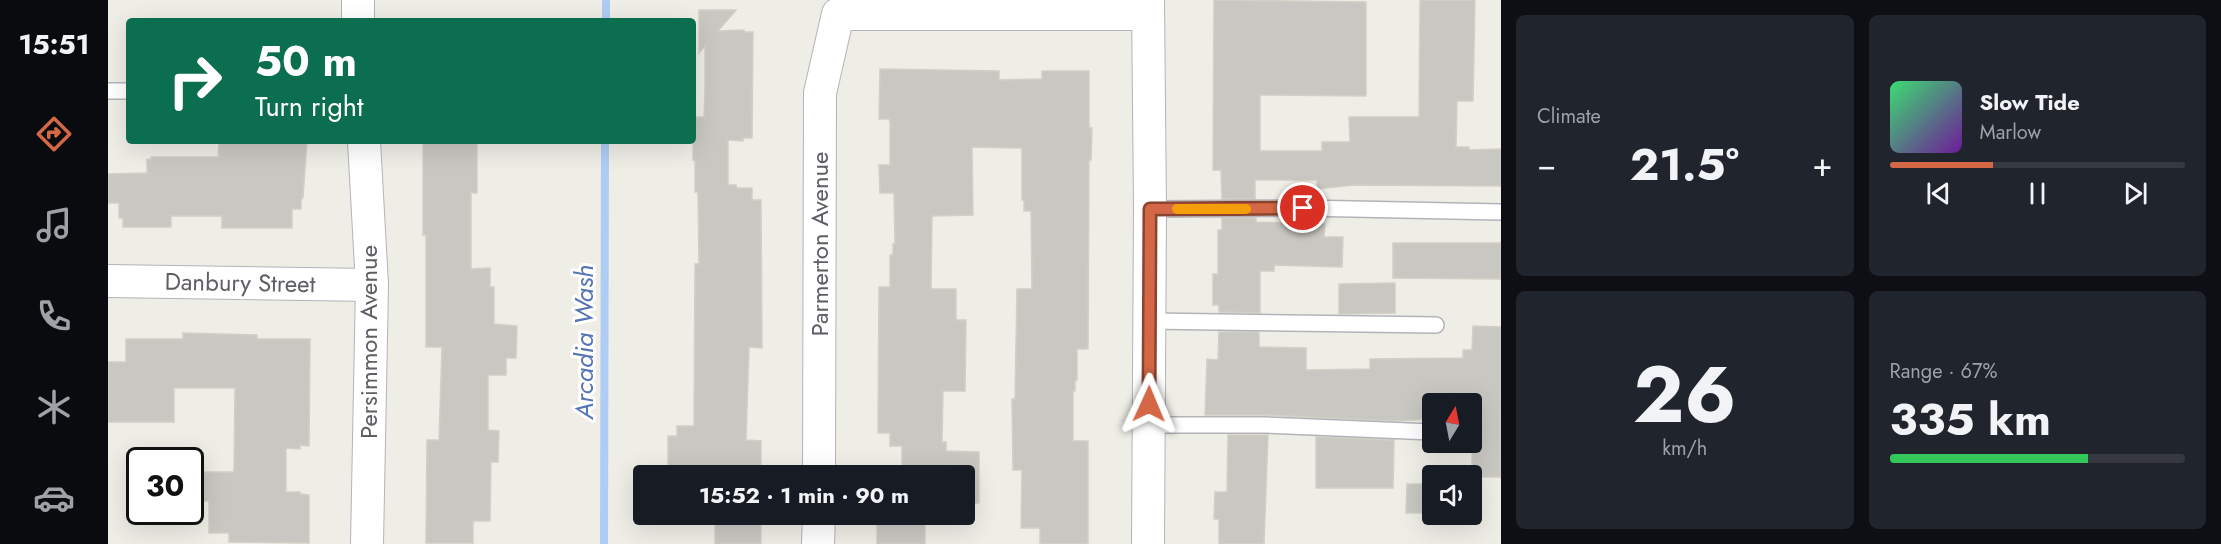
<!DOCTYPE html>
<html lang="en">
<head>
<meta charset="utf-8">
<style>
  body { margin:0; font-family:Jost,sans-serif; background:#20242c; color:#f1f3f6; height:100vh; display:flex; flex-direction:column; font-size:22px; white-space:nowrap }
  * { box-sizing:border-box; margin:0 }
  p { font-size:20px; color:#9ea1a6 }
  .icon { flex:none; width:33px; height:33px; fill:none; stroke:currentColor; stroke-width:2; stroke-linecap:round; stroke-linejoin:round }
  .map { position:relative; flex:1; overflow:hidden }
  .drawer { display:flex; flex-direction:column; gap:15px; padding:15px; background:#0d0f14; width:720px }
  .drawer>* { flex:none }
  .hud { position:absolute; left:18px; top:18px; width:570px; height:126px; border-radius:6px; box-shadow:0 6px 24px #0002; background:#0b6e4f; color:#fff; overflow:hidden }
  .needle { width:39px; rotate:10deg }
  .fabs { position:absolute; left:1314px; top:393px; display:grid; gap:12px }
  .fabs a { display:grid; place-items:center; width:60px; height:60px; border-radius:6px; background:#171b24; box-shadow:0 6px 24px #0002; font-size:30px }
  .speed { position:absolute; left:18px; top:447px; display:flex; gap:12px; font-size:30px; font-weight:700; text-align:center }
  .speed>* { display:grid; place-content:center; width:78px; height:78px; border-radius:50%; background:#171b24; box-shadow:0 6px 24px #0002; line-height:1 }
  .speed .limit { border:3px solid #111; border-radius:9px; background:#fff; color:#111 }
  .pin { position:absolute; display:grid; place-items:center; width:51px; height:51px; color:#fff; margin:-26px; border:3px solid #fff; border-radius:50%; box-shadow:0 2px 6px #0007 }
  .me { position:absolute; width:66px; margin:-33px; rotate:1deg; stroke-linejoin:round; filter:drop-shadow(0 0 4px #0008) }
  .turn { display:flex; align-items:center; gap:21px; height:126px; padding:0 30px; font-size:27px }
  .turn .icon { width:78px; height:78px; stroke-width:2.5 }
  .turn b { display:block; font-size:42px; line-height:51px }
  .big { font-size:45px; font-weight:700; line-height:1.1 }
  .drawer .tile { flex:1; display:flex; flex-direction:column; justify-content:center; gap:9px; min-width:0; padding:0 21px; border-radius:9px; background:#20242c }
  .drawer .dial { align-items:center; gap:0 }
  .dial b { font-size:78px; line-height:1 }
  .song { display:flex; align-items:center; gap:18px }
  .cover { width:72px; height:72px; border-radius:9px; background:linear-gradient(135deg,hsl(140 70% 55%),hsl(280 70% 35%)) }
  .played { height:6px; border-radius:3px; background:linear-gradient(90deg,#d36746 35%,#363941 35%) }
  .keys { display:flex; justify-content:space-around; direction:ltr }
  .heat { display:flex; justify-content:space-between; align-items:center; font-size:33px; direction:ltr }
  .charge { height:9px; border-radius:4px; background:linear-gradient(90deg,#34c759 67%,#363941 0) }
  .drawer .tiles { flex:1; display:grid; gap:15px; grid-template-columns:repeat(2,1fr) }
  .trip { position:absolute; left:525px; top:465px; width:342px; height:60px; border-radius:6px; background:#171b24; box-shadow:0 6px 24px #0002; font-weight:700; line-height:60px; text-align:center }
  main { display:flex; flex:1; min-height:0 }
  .menu { display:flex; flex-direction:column; width:108px; justify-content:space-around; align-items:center; background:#090b0e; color:#9ea1a6 }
  .menu .icon { width:42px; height:42px }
  .menu .current { color:#d36746 }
  .menu b { font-size:27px; color:#f1f3f6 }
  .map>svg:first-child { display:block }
</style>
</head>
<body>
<main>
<nav class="menu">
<b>15:51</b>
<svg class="icon current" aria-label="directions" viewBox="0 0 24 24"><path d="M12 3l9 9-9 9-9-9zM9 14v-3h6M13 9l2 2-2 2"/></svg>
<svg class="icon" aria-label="music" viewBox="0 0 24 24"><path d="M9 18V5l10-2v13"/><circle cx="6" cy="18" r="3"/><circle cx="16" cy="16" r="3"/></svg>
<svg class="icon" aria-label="phone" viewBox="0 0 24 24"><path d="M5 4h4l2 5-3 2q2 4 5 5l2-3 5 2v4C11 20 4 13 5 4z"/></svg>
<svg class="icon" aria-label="climate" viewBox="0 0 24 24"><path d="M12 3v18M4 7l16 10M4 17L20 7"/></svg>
<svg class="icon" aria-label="car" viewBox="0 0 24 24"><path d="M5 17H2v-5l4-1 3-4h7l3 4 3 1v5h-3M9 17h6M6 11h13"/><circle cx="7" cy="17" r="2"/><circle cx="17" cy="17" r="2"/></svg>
</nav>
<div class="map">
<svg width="1393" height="544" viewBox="0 0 1393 544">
  <rect width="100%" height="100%" fill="#eeede6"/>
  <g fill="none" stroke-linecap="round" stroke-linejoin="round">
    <g stroke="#afccf4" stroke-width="8">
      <path d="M 498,21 L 498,0"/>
      <path d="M 496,544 L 497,141"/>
    </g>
  </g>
  <g fill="#c9c7c2" stroke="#d2d0c5" stroke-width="1.5">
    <path d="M 1106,0 L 1258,2 L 1258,96 L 1152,95 L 1152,151 L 1214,151 L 1214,142 L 1242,142 L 1241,117 L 1311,117 L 1312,0 L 1367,0 L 1365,101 L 1349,101 L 1348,147 L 1361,147 L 1361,150 L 1393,149 L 1393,186 L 1246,185 L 1209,189 L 1209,180 L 1147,180 L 1147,199 L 1114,199 L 1113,170 L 1105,170 Z"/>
    <path d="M 591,10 L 628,10 L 610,31 L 636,30 L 636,32 L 645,32 L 644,138 L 635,138 L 635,141 L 620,140 L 620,185 L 628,185 L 629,188 L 644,188 L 644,200 L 653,200 L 654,348 L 641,347 L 638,440 L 653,441 L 653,469 L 615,469 L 615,476 L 560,476 L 560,436 L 569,436 L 569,426 L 586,426 L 587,264 L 591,264 L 590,192 L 587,192 L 587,160 L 585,160 L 585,117 L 596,117 L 597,89 L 597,46 L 591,53 Z"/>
    <path d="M 772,69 L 891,71 L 891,80 L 934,79 L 934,71 L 981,71 L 981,128 L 984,128 L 983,160 L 981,160 L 980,349 L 969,349 L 969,380 L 967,380 L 967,391 L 965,391 L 965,441 L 980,441 L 980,544 L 932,544 L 932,528 L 913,528 L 914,470 L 905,470 L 904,399 L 907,399 L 909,289 L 924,289 L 923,211 L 916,211 L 916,200 L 914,200 L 914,148 L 864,147 L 865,215 L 824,216 L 823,289 L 848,289 L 848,320 L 858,320 L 857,391 L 835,391 L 834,442 L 838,442 L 838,451 L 871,452 L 871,503 L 864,503 L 864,516 L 817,515 L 817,544 L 769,544 L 769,514 L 856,514 L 856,476 L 794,476 L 794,446 L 782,446 L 782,433 L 770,433 L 771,287 L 782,287 L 782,255 L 785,255 L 785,244 L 787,244 L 786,193 L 772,193 L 771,165 L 782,165 L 782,122 L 781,119 L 771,119 Z"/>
    <path d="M 111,141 L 199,141 L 195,197 L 193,200 L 193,209 L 184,209 L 184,228 L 114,228 L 114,216 L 63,216 L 63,227 L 15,227 L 15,218 L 11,218 L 11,203 L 0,203 L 0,174 L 39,173 L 39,159 L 43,160 L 43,157 L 110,157 Z"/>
    <path d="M 315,141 L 369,141 L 369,193 L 363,193 L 363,269 L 382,268 L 382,287 L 386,287 L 386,324 L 409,326 L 408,358 L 398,358 L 398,375 L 380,375 L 380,430 L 391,431 L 390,462 L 383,462 L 382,521 L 365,521 L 365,543 L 318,543 L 319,440 L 331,440 L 334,347 L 318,347 L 318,235 L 315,235 Z"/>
    <path d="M 1114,218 L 1148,218 L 1148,222 L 1217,224 L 1216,237 L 1235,237 L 1234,267 L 1166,265 L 1166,271 L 1152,271 L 1152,313 L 1111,312 L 1111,305 L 1105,305 L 1105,274 L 1110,274 L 1110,230 L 1114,230 Z"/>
    <path d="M 1285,243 L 1393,243 L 1393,279 L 1285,278 Z"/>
    <path d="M 1287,283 L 1287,313 L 1231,314 L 1231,284 Z"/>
    <path d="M 1365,326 L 1393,327 L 1393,477 L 1364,477 L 1364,404 L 1324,404 L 1324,419 L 1286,421 L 1156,415 L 1097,415 L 1099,359 L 1110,360 L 1111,332 L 1151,332 L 1151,347 L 1198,348 L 1198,370 L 1262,369 L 1262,359 L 1355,358 L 1355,350 L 1364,350 Z"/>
    <path d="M 75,333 L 149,335 L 149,339 L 202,339 L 201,446 L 192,445 L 192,449 L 178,448 L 178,492 L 192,492 L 192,494 L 201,495 L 201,543 L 121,542 L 121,533 L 101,533 L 101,501 L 82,501 L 82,472 L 126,472 L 127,388 L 66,388 L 66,422 L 0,422 L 0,362 L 18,362 L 18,339 L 75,339 Z"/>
    <path d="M 1120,435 L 1160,435 L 1156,544 L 1111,544 L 1111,519 L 1106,519 L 1107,492 L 1119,492 Z"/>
    <path d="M 1208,437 L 1286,440 L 1285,488 L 1208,488 Z"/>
    <path d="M 1299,484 L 1324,484 L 1324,513 L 1298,513 Z"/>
    <path d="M 588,514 L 653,514 L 653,544 L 607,544 L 607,519 L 588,519 Z"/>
  </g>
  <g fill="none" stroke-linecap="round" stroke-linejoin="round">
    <g stroke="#b3b4b9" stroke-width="18">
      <g id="service">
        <path d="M 0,91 L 21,91"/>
        <path d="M 1042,209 L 1195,208 L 1393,212"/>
        <path d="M 1042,321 L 1328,325"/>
        <path d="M 1041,425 L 1156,425 L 1324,432"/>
      </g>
    </g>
    <g stroke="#b3b4b9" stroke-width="34">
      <g id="minor">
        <path d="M 250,0 L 250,21"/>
        <path d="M 256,141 L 264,285 L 259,544"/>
        <path d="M 0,281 L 264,285"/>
        <path d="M 711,476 L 712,93 L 730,14 L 1040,14"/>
        <path d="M 710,544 L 711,514"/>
        <path d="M 1040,544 L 1042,209 L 1040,0"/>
      </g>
    </g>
    <use href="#service" stroke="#fff" stroke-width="15"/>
    <use href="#minor" stroke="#fff" stroke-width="32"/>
  </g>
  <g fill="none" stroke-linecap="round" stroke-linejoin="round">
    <g stroke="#89432e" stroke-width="15">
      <path id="route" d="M 1041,404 L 1042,209 L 1195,208"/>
    </g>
    <use href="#route" stroke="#d36746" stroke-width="10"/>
    <path stroke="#f59e0b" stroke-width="10" d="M 1069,209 L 1138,209"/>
  </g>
  <g text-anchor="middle" stroke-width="6" stroke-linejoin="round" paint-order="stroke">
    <g font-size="24" fill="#5d5f64" stroke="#fff">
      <text transform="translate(712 244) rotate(-90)" y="8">Parmerton Avenue</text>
      <text transform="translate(132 283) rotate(1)" y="8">Danbury Street</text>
      <text transform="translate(261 342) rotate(-90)" y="8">Persimmon Avenue</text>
    </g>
    <g font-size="26" font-style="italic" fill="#5575b4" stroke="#fff">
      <text transform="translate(476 342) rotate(-90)" y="9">Arcadia Wash</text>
    </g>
  </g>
</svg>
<div class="fabs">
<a><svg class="needle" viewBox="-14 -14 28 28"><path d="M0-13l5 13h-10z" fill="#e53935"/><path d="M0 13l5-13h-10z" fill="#9ea1a6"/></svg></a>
<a><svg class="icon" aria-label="sound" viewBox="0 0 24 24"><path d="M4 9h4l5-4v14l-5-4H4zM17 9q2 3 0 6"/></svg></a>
</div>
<div class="speed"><div class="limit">30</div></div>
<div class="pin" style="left:1195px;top:208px;background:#d93025"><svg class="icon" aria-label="arrive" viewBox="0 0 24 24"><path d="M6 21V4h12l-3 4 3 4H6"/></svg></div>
<svg class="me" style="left:1041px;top:404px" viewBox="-20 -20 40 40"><path d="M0-17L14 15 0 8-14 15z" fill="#d36746" stroke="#fff" stroke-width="4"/></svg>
<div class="trip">15:52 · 1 min · 90 m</div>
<div class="hud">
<div class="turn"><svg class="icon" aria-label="right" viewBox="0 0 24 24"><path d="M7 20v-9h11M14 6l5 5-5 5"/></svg><div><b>50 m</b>Turn right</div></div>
</div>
</div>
<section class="drawer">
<div class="tiles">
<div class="tile"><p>Climate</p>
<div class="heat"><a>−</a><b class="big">21.5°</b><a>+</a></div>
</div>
<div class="tile">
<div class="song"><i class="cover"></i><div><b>Slow Tide</b><p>Marlow</p></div></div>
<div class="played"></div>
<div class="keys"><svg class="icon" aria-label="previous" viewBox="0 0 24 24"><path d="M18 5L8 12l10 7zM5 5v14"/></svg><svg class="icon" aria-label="pause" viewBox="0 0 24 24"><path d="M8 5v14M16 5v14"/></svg><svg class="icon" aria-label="next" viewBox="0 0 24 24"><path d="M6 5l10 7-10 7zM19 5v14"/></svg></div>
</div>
<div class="tile dial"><b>26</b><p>km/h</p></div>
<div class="tile"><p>Range · 67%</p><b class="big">335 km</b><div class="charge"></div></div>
</div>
</section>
</main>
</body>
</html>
